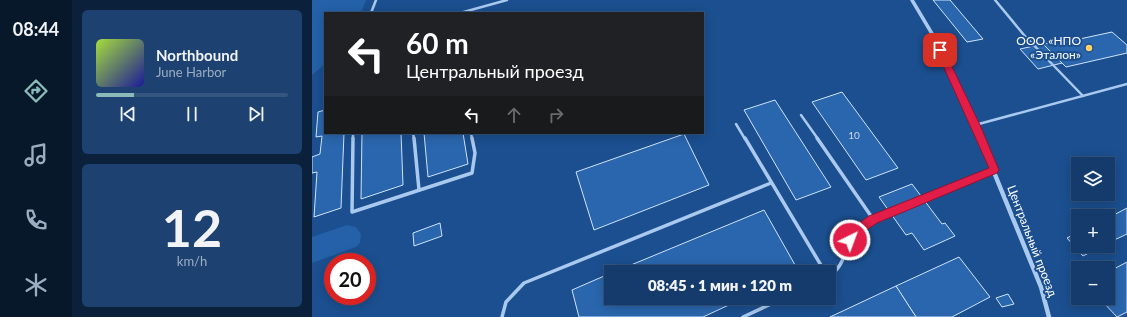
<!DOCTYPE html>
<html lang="ru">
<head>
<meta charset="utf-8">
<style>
  body { margin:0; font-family:Lato,sans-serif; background:#1d4271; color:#f1f3f6; height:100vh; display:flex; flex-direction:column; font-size:15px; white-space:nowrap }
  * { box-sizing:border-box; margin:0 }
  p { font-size:13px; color:#9dadc1 }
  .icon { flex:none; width:22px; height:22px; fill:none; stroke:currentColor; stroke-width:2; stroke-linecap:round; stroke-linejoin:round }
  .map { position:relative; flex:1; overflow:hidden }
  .drawer { display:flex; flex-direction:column; gap:10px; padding:10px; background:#0b203b; width:240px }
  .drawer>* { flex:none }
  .banner { position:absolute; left:12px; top:12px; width:380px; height:122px; border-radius:0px; box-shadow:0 2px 10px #0003,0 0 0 1px #33557e; background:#202124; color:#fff; overflow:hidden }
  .buttons { position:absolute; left:759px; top:157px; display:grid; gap:8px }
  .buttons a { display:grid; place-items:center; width:44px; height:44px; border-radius:0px; background:#143b6b; box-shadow:0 2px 10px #0003,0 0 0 1px #33557e; font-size:20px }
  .speed { position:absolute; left:12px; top:253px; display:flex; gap:8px; font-size:20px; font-weight:700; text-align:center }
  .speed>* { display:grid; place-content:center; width:52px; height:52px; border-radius:50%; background:#143b6b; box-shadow:0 2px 10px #0003,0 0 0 1px #33557e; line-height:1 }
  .speed .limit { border:6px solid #d22; background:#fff; color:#111 }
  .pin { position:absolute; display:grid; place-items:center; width:34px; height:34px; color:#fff; margin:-17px; border-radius:8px; box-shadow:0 2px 6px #0006 }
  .me { position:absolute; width:44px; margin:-22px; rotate:42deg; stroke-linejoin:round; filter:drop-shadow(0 0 3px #0008) }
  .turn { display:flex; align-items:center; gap:14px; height:84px; padding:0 16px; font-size:18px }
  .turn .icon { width:52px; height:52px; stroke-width:2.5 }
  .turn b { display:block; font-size:28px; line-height:34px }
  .lanes { display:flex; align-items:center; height:38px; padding:0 16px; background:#0003; justify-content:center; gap:20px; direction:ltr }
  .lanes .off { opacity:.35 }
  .drawer .card { flex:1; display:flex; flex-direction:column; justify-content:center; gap:6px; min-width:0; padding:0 14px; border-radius:6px; background:#1d4271 }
  .drawer .dial { align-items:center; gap:0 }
  .dial b { font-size:52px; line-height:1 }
  .song { display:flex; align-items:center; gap:12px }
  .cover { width:48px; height:48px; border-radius:6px; background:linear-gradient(135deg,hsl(80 70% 55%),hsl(240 70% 35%)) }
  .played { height:4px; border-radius:2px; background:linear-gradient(90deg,#8bbbb9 20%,#33557e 20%) }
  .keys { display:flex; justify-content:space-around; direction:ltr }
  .trip { position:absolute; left:292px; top:265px; width:232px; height:40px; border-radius:0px; background:#143b6b; box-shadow:0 2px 10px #0003,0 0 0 1px #33557e; font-weight:800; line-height:40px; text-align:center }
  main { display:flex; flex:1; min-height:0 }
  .tab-bar { display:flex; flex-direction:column; width:72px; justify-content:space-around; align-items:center; background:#08182b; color:#9dadc1 }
  .tab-bar .icon { width:28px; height:28px }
  .tab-bar .on { color:#8bbbb9 }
  .tab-bar b { font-size:18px; color:#f1f3f6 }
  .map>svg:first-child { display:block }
</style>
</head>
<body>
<main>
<nav class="tab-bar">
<b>08:44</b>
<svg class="icon on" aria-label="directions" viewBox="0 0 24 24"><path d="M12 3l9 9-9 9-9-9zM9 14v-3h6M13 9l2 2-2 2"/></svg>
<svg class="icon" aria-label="music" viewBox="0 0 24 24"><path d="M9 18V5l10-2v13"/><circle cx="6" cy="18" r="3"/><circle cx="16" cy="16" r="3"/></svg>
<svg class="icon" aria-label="phone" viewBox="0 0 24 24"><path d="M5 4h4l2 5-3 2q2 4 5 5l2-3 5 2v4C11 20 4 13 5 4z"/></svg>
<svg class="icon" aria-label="climate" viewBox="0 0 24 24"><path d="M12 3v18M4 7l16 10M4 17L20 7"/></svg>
</nav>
<section class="drawer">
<div class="card">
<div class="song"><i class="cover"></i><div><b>Northbound</b><p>June Harbor</p></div></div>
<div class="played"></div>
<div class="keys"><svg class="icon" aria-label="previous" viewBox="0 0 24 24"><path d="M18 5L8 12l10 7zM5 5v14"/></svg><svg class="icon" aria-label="pause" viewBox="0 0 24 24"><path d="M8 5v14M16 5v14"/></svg><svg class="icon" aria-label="next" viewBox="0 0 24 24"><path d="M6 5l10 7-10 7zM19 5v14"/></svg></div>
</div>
<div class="card dial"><b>12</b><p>km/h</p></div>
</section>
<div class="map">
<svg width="815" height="317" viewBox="0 0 815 317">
  <rect width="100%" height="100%" fill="#1b4f8f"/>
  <g fill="#2461a8">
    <path d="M 0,0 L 54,0 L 49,13 L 13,13 L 13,64 L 0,75 Z"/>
    <path d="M 35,225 L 44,227 L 49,234 L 48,243 L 44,247 L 0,263 L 0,237 Z"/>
  </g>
  <g fill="#2a66ad" stroke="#cfe3fa">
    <path d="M 621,0 L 638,0 L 671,39 L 655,42 Z"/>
    <path d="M 800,32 L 815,45 L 815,53 L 754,67 L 731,44 L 747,41 L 749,43 Z"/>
    <path d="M 731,44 L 750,63 L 726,69 L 708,49 Z"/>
    <path d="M 530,92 L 586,168 L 554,180 L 500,102 Z"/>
    <path d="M 463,100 L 519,187 L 484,200 L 432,110 Z"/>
    <path d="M 13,110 L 13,133 L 32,133 L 29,208 L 2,217 L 5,172 L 0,173 L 0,157 L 8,154 L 10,136 L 4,137 L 6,112 Z"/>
    <path d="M 50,133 L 89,133 L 91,185 L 49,199 Z"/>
    <path d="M 112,133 L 151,133 L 156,164 L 116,177 Z"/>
    <path d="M 372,134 L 397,185 L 282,230 L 264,172 Z"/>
    <path d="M 600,184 L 630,224 L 633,223 L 643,236 L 612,250 L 600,233 L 594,235 L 567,197 Z"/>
    <path d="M 815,208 L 815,234 L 796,243 L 796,218 Z"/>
    <path d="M 452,210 L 487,272 L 302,272 Z"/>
    <path d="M 128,223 L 130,236 L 102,246 L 101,233 Z"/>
    <path d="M 766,232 L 766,246 L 790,246 L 771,256 L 755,238 Z"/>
    <path d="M 647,257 L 678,297 L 640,317 L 604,317 L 584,286 Z"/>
    <path d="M 815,262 L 815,312 L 805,317 L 790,301 L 801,294 L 796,289 L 796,272 Z"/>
    <path d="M 299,273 L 299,298 L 432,298 L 391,317 L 267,317 L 260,290 Z"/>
    <path d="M 584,286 L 604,317 L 518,317 Z"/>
    <path d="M 696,294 L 702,304 L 690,307 L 684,298 Z"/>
  </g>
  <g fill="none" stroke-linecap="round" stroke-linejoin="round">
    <g stroke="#a9c9ee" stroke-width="2.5">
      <path d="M 683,0 L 712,35 L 771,96"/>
      <path d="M 59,13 L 64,0"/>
      <path d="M 148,13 L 195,0"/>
      <path d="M 489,115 L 506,139"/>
      <path d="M 424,124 L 433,139"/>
      <path d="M 663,125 L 815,84"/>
      <path d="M 101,133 L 102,139"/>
      <path d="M 159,133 L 160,139"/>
      <path d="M 41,139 L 41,133"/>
    </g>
    <g stroke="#a9c9ee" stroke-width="3.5">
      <path d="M 41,138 L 40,212 L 160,173 L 163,153 L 160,138"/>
      <path d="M 102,138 L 107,190"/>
      <path d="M 433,138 L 513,272"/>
      <path d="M 505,138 L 561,219"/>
      <path d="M 517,277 C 538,261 530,243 547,229 C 561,216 582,210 599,203 C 627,192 654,181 682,170"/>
      <path d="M 190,317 L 194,302 L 212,283 L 459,183"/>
      <path d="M 431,317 L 472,298"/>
    </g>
    <path stroke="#a9c9ee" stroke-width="3.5" d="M 600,0 L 622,37 L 669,139"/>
    <path stroke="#a9c9ee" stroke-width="4.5" d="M 668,138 L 729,287 L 737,317"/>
  </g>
  <path fill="#e11d48" stroke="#92132f" d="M 628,47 L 632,50 L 668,125 L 687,170 L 685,173 L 565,223 L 547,235 L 542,243 L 535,243 L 533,240 L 540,228 L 557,216 L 677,168 L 624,50 Z"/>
  <circle fill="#ffd166" stroke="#1b4f8f" stroke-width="1.5" cx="777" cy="48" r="4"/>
  <g text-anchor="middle" stroke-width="4" stroke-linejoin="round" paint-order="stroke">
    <g font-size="10" fill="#cad9ea">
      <text x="542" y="139">10</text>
    </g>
    <g font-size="12" fill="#fff" stroke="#1b4f8f" text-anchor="end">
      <text x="769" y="45">ООО «НПО<tspan x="769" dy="14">«Эталон»</tspan></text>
    </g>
    <g font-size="12" fill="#fff" stroke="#1b4f8f">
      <text transform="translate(720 241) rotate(69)" y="4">Центральный проезд</text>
    </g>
  </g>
</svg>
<div class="buttons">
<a><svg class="icon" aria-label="layers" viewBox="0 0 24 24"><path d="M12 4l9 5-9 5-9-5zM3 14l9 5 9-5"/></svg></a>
<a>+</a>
<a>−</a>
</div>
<div class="speed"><div class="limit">20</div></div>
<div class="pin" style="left:628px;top:50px;background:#d93025"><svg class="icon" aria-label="arrive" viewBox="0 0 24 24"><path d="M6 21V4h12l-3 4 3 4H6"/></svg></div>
<svg class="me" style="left:538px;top:240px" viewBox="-20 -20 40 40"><circle r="17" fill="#e11d48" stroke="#fff" stroke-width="3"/><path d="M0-11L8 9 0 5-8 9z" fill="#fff"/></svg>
<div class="trip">08:45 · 1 мин · 120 m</div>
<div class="banner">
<div class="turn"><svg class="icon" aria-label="left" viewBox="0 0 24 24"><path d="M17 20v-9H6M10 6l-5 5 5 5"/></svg><div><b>60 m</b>Центральный проезд</div></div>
<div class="lanes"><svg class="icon" aria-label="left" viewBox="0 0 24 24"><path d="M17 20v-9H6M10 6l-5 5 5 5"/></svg><svg class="icon off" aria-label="ahead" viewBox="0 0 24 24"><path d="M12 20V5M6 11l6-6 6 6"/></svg><svg class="icon off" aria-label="right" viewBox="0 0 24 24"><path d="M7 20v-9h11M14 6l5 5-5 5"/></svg></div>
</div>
</div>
</main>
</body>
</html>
